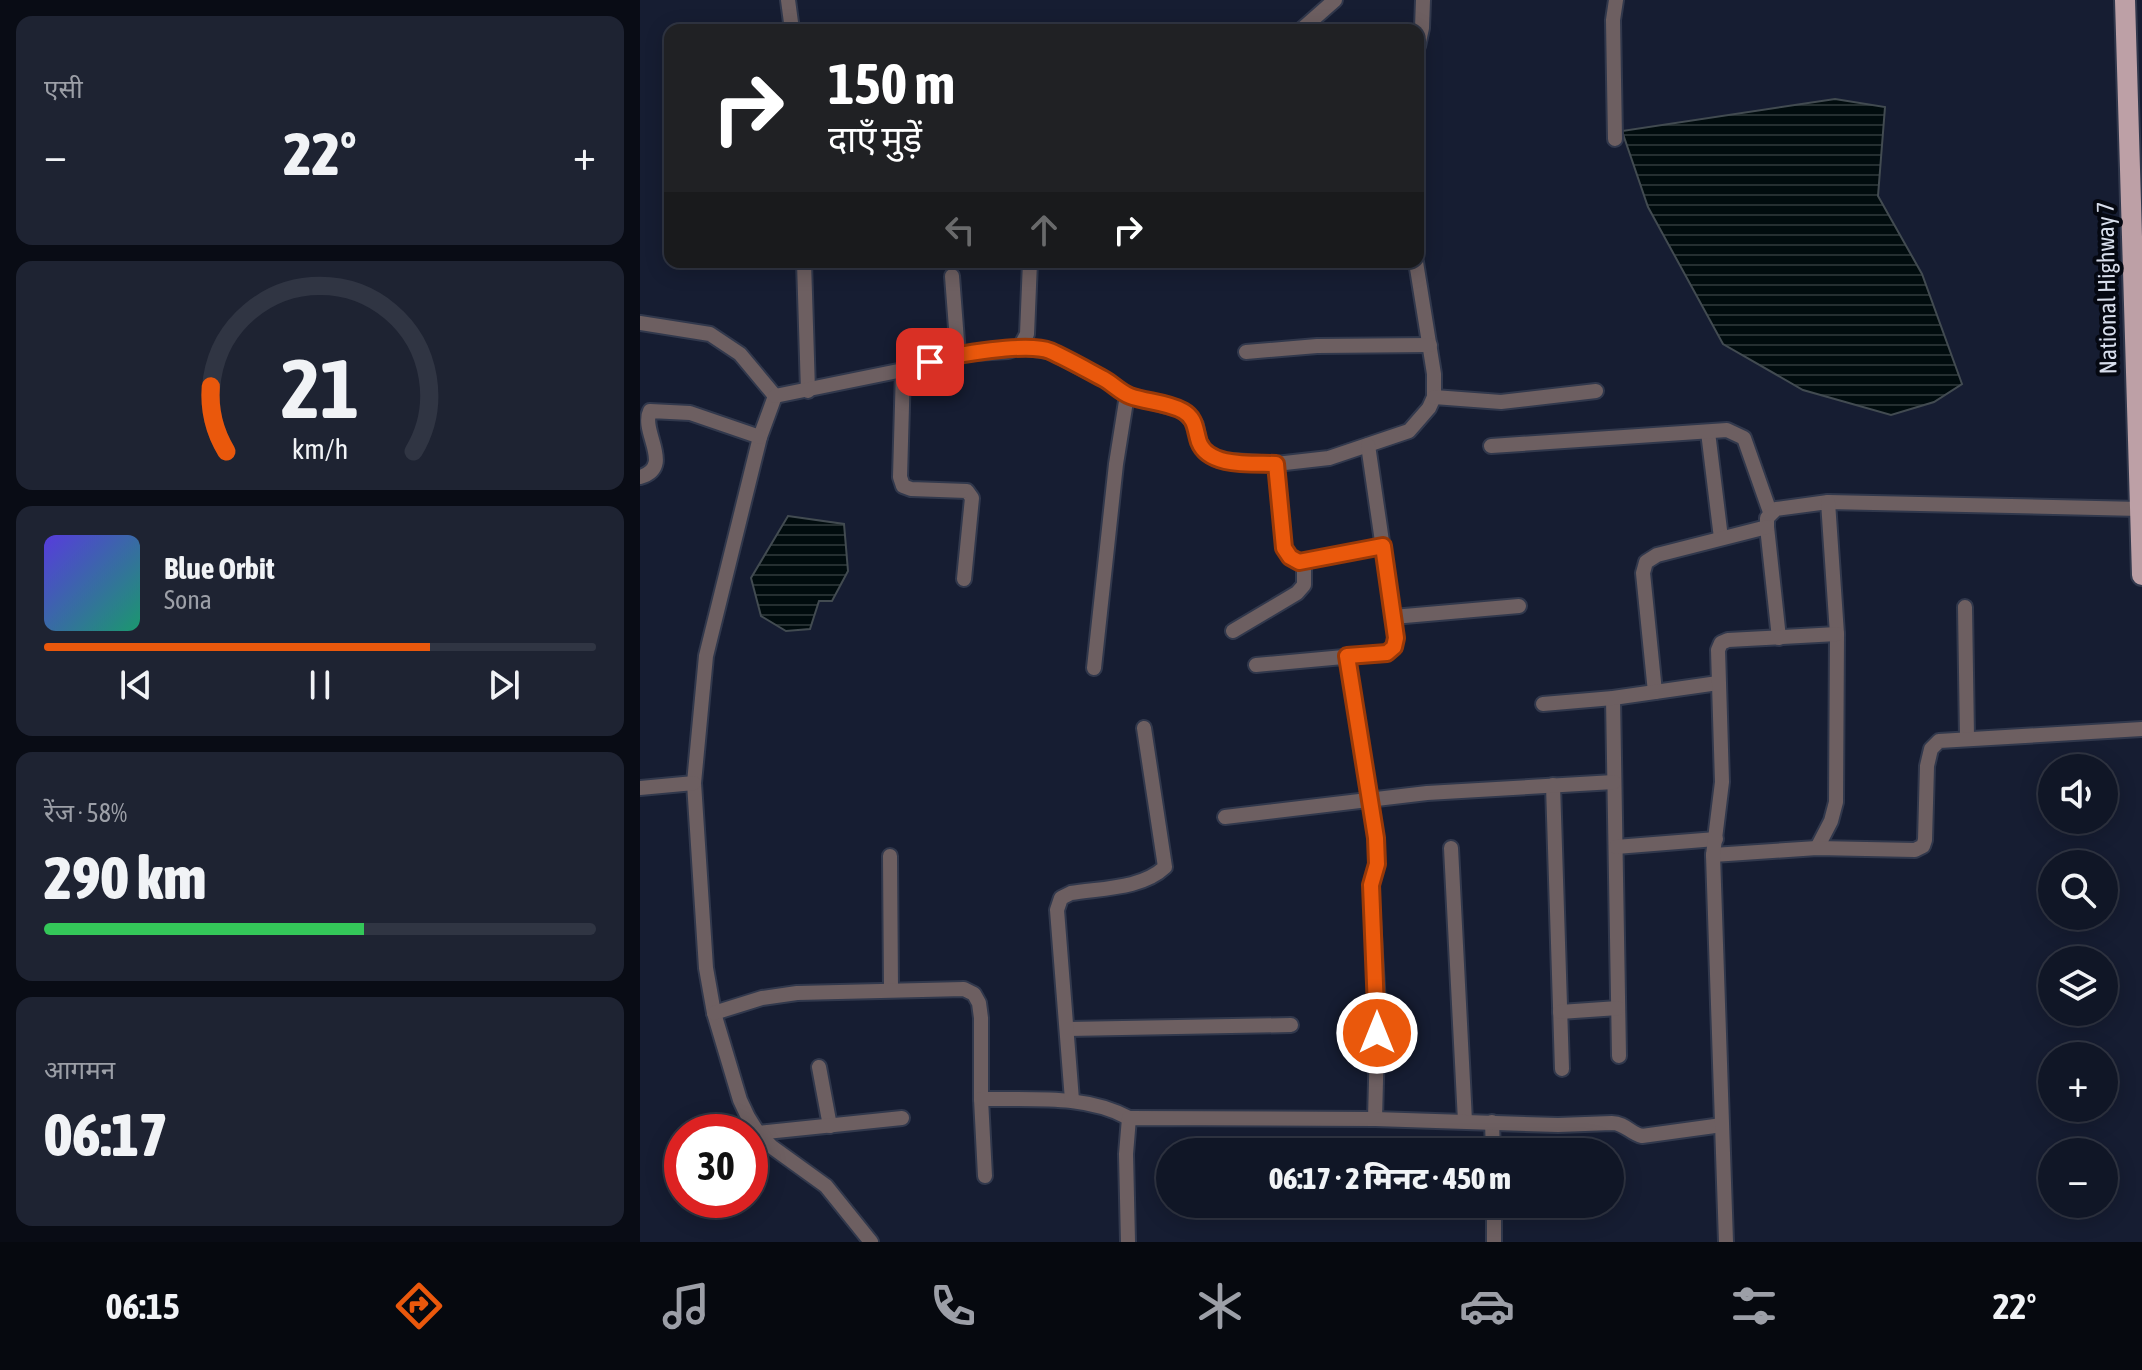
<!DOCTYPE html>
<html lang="hi">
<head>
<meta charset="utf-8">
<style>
  body { margin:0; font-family:"Asap Condensed","Noto Sans Devanagari",sans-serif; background:#1e2332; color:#f1f3f6; height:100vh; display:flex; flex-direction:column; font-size:30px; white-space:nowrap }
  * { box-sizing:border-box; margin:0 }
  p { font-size:26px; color:#9c9fa7 }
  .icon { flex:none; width:44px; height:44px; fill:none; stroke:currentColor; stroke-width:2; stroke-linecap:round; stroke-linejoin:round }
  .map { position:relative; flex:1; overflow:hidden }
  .sheet { display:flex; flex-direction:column; gap:16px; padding:16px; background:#090c15; width:640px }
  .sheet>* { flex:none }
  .top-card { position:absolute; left:24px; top:24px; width:760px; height:244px; border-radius:16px; box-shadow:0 4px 20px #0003,0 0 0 2px #303543; background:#202124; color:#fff; overflow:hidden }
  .tools { position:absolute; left:1398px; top:754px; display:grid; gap:16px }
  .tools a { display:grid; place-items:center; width:80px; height:80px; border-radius:50%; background:#101626; box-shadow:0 4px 20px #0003,0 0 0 2px #303543; font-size:40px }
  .speed { position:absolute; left:24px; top:1114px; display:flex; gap:16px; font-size:40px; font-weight:700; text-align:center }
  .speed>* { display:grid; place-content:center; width:104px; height:104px; border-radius:50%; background:#101626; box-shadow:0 4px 20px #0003,0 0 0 2px #303543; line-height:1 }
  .speed .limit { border:12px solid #d22; background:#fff; color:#111 }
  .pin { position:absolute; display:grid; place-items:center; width:68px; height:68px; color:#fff; margin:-34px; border-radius:16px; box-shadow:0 4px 12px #0006 }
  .me { position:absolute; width:88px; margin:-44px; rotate:0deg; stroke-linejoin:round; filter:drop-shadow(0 0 6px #0008) }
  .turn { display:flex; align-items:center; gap:28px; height:168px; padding:0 32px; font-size:36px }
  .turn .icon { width:104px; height:104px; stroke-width:2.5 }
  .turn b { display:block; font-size:56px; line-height:68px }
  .lanes { display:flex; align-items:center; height:76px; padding:0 32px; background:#0003; justify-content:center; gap:40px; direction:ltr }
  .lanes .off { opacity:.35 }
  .big { font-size:60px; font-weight:800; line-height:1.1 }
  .sheet .tile { flex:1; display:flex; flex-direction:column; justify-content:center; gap:12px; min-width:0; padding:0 28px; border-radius:16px; background:#1e2332 }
  .sheet .dial { align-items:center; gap:0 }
  .dial svg { height:208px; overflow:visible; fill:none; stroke:#303543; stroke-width:7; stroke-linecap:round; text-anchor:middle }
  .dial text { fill:#f1f3f6; stroke:none }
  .song { display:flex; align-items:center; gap:24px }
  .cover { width:96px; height:96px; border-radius:12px; background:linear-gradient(135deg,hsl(250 70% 55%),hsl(160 70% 35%)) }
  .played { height:8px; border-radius:4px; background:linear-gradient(90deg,#ea580c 70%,#303543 70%) }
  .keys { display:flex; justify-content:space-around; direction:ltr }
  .heat { display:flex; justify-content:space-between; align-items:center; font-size:44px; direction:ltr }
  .charge { height:12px; border-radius:6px; background:linear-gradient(90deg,#34c759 58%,#303543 0) }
  .trip { position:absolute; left:516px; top:1138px; width:468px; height:80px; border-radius:40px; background:#101626; box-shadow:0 4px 20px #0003,0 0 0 2px #303543; font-weight:800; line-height:80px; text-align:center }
  .menu { display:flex; height:128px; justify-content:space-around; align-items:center; background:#06090f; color:#9c9fa7 }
  .menu .icon { width:56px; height:56px }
  .menu .on { color:#ea580c }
  .menu b { font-size:36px; color:#f1f3f6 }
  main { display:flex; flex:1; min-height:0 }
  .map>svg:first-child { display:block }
</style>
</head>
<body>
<main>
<section class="sheet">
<div class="tile"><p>एसी</p>
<div class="heat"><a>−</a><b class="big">22°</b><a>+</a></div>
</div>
<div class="tile dial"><svg viewBox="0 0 100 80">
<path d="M14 69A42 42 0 1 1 86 69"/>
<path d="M14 69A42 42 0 0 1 8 44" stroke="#ea580c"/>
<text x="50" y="56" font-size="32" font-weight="700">21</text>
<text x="50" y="72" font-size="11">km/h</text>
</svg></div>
<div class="tile">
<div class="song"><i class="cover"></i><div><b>Blue Orbit</b><p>Sona</p></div></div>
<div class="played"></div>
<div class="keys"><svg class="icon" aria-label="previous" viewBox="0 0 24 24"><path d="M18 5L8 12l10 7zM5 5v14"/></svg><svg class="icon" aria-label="pause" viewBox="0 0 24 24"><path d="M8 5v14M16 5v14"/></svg><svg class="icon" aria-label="next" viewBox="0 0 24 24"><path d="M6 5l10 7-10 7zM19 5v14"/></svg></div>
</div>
<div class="tile"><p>रेंज · 58%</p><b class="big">290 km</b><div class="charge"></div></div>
<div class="tile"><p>आगमन</p><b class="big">06:17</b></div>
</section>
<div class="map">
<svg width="1502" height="1242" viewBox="0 0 1502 1242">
  <defs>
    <pattern id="water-rules" width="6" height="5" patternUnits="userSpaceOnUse" patternTransform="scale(2)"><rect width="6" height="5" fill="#010c0e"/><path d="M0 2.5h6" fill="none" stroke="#252f31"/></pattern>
  </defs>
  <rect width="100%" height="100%" fill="#161d32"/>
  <g fill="url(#water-rules)" stroke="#424b51" stroke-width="2">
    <path d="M 1195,99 L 1245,107 L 1238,196 L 1282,274 L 1322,384 L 1294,402 L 1251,415 L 1163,390 L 1083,344 L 1008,207 L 982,131 Z"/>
    <path d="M 148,516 L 204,524 L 208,571 L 192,601 L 179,601 L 170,629 L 146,631 L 121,616 L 111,578 Z"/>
  </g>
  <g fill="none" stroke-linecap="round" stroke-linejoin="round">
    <g stroke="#31384c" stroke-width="18">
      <g id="minor">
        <path d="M 148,0 L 152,30"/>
        <path d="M 661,30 L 695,0"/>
        <path d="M 778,46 L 782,28 L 783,0"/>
        <path d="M 975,139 L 973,20 L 976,0"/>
        <path d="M 164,262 L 168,391"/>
        <path d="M 312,276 L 318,354"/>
        <path d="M 0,323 L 70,334 L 100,354 L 135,396 L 120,437 L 66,656 L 54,783 L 66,968 L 74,1013 L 100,1100 L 108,1117 L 118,1133 L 132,1147 L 186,1186 L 231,1242"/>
        <path d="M 380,347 L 409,351 L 467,381 L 487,395 L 542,410 L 556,425 L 559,442 L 566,453 L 579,460 L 636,464 L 689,458 L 769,431 L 789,408 L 794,397 L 794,374 L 776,262"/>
        <path d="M 606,352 L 677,346 L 790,345"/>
        <path d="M 263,370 L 260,477 L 263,486 L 271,489 L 327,491 L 332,498 L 324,579"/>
        <path d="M 135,396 L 263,370 L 318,354 L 368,351 L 380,347 L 387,334 L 390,262"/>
        <path d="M 794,397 L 861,402 L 956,391"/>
        <path d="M 1068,432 L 1081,538"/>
        <path d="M 851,446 L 1087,430 L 1104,438 L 1130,512"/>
        <path d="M 636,464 L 644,548 L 650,557 L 659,562 L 743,546"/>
        <path d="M 0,477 C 35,467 0,432 10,411 L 50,413 L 120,437"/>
        <path d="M 1325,607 L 1327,738"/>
        <path d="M 753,617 L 879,606"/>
        <path d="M 593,631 L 657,593 L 664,585 L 664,561"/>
        <path d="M 1139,638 L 1127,527 L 1127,518 L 1136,509 L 1188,502 L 1500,509"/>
        <path d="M 707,656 L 736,838 L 737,864 L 731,885 L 738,1004 L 735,1119"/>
        <path d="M 616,665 L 747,653 L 754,647 L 756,638 L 728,445"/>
        <path d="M 454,668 L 476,464 L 487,395"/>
        <path d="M 1015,692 L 1003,573 L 1006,562 L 1017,555 L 1127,527"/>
        <path d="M 973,698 L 979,1056"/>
        <path d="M 903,704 L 973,698 L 1078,683"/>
        <path d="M 913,785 L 922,1069"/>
        <path d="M 0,788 L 54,783"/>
        <path d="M 585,817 L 787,793 L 974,782"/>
        <path d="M 976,847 L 1076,839"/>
        <path d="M 811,848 L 825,1121"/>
        <path d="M 1177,848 L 1191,821 L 1196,802 L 1197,634 L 1188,502"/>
        <path d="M 1073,855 L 1177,848 L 1275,850 L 1283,846 L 1285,840 L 1287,766 L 1291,749 L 1299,741 L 1502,729"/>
        <path d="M 250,856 L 251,989"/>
        <path d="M 920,1012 L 978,1008"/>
        <path d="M 74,1013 L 122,998 L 157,993 L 324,989 L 334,994 L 339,1003 L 341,1018 L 341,1099 L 345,1176"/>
        <path d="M 428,1029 L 651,1025"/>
        <path d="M 179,1067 L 190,1126"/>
        <path d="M 341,1099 C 391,1100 445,1094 489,1118"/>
        <path d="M 432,1100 L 417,910 L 421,898 L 431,893 C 461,888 502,889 525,867 L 504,728"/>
        <path d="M 852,1122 L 853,1152"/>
        <path d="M 118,1133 L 262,1118"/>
        <path d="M 854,1204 L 854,1242"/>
        <path d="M 488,1242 L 486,1154 L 489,1118 L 735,1119 L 918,1125 L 972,1123 C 985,1123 991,1134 1002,1136 L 1082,1125"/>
        <path d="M 1086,1242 L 1073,855 L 1082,782 L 1078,650 L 1081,643 L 1088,640 L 1197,634"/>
      </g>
    </g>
    <g stroke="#31384c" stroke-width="24">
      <path id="primary" d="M 1485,0 L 1502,575"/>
    </g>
    <use href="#minor" stroke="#6d5f61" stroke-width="14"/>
    <use href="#primary" stroke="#bda0a6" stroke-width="20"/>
  </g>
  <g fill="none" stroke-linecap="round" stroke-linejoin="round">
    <g stroke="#983908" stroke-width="20">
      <path id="route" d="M 290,362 C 315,354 388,342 410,351 C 428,359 447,370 464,379 C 473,384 480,392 490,396 C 506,402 527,402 543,411 C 556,418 555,430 559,442 C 569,468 613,463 636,464 L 644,548 L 650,557 L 659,562 L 743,546 L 756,638 L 754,647 L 747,653 L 707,656 L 736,838 L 737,864 L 731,885 L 737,1033"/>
    </g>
    <use href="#route" stroke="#ea580c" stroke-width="14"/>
  </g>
  <g text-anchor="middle" stroke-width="8" stroke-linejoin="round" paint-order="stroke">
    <g font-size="24" fill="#d8deec" stroke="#050811">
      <text transform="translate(1467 288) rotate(-91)" y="8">National Highway 7</text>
    </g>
  </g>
</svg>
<div class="tools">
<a><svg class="icon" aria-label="sound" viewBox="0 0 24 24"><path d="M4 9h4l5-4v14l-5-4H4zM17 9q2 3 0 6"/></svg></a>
<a><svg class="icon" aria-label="search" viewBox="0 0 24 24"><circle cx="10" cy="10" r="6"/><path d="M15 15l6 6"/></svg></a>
<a><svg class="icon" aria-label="layers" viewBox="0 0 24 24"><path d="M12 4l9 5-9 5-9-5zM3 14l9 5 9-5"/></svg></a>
<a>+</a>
<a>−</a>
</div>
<div class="speed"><div class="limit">30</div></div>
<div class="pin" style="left:290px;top:362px;background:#d93025"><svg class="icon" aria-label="arrive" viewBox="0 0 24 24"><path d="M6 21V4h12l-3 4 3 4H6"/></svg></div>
<svg class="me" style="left:737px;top:1033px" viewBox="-20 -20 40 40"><circle r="17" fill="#ea580c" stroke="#fff" stroke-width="3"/><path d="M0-11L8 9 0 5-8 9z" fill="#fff"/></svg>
<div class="trip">06:17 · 2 मिनट · 450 m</div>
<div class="top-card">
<div class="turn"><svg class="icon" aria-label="right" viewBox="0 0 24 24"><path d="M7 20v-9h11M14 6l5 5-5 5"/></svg><div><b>150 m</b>दाएँ मुड़ें</div></div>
<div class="lanes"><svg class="icon off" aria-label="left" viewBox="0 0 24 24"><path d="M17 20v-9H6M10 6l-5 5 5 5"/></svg><svg class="icon off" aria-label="ahead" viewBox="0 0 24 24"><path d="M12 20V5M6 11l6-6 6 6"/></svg><svg class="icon" aria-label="right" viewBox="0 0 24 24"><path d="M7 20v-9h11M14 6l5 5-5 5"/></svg></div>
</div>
</div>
</main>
<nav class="menu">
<b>06:15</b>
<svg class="icon on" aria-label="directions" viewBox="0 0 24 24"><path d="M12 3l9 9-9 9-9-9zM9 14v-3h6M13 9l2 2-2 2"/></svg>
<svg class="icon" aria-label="music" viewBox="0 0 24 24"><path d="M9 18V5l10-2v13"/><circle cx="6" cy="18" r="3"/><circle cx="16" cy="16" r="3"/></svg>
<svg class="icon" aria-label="phone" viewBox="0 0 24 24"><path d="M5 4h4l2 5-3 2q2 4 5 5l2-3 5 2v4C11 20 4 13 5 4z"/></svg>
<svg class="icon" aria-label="climate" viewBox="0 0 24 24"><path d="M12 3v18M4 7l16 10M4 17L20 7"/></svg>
<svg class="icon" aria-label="car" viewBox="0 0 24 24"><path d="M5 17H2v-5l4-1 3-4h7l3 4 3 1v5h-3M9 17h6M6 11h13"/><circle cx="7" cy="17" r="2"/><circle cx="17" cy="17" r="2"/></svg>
<svg class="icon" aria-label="filters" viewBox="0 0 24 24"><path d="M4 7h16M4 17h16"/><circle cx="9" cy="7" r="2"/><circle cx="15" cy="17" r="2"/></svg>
<b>22°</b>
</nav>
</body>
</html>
